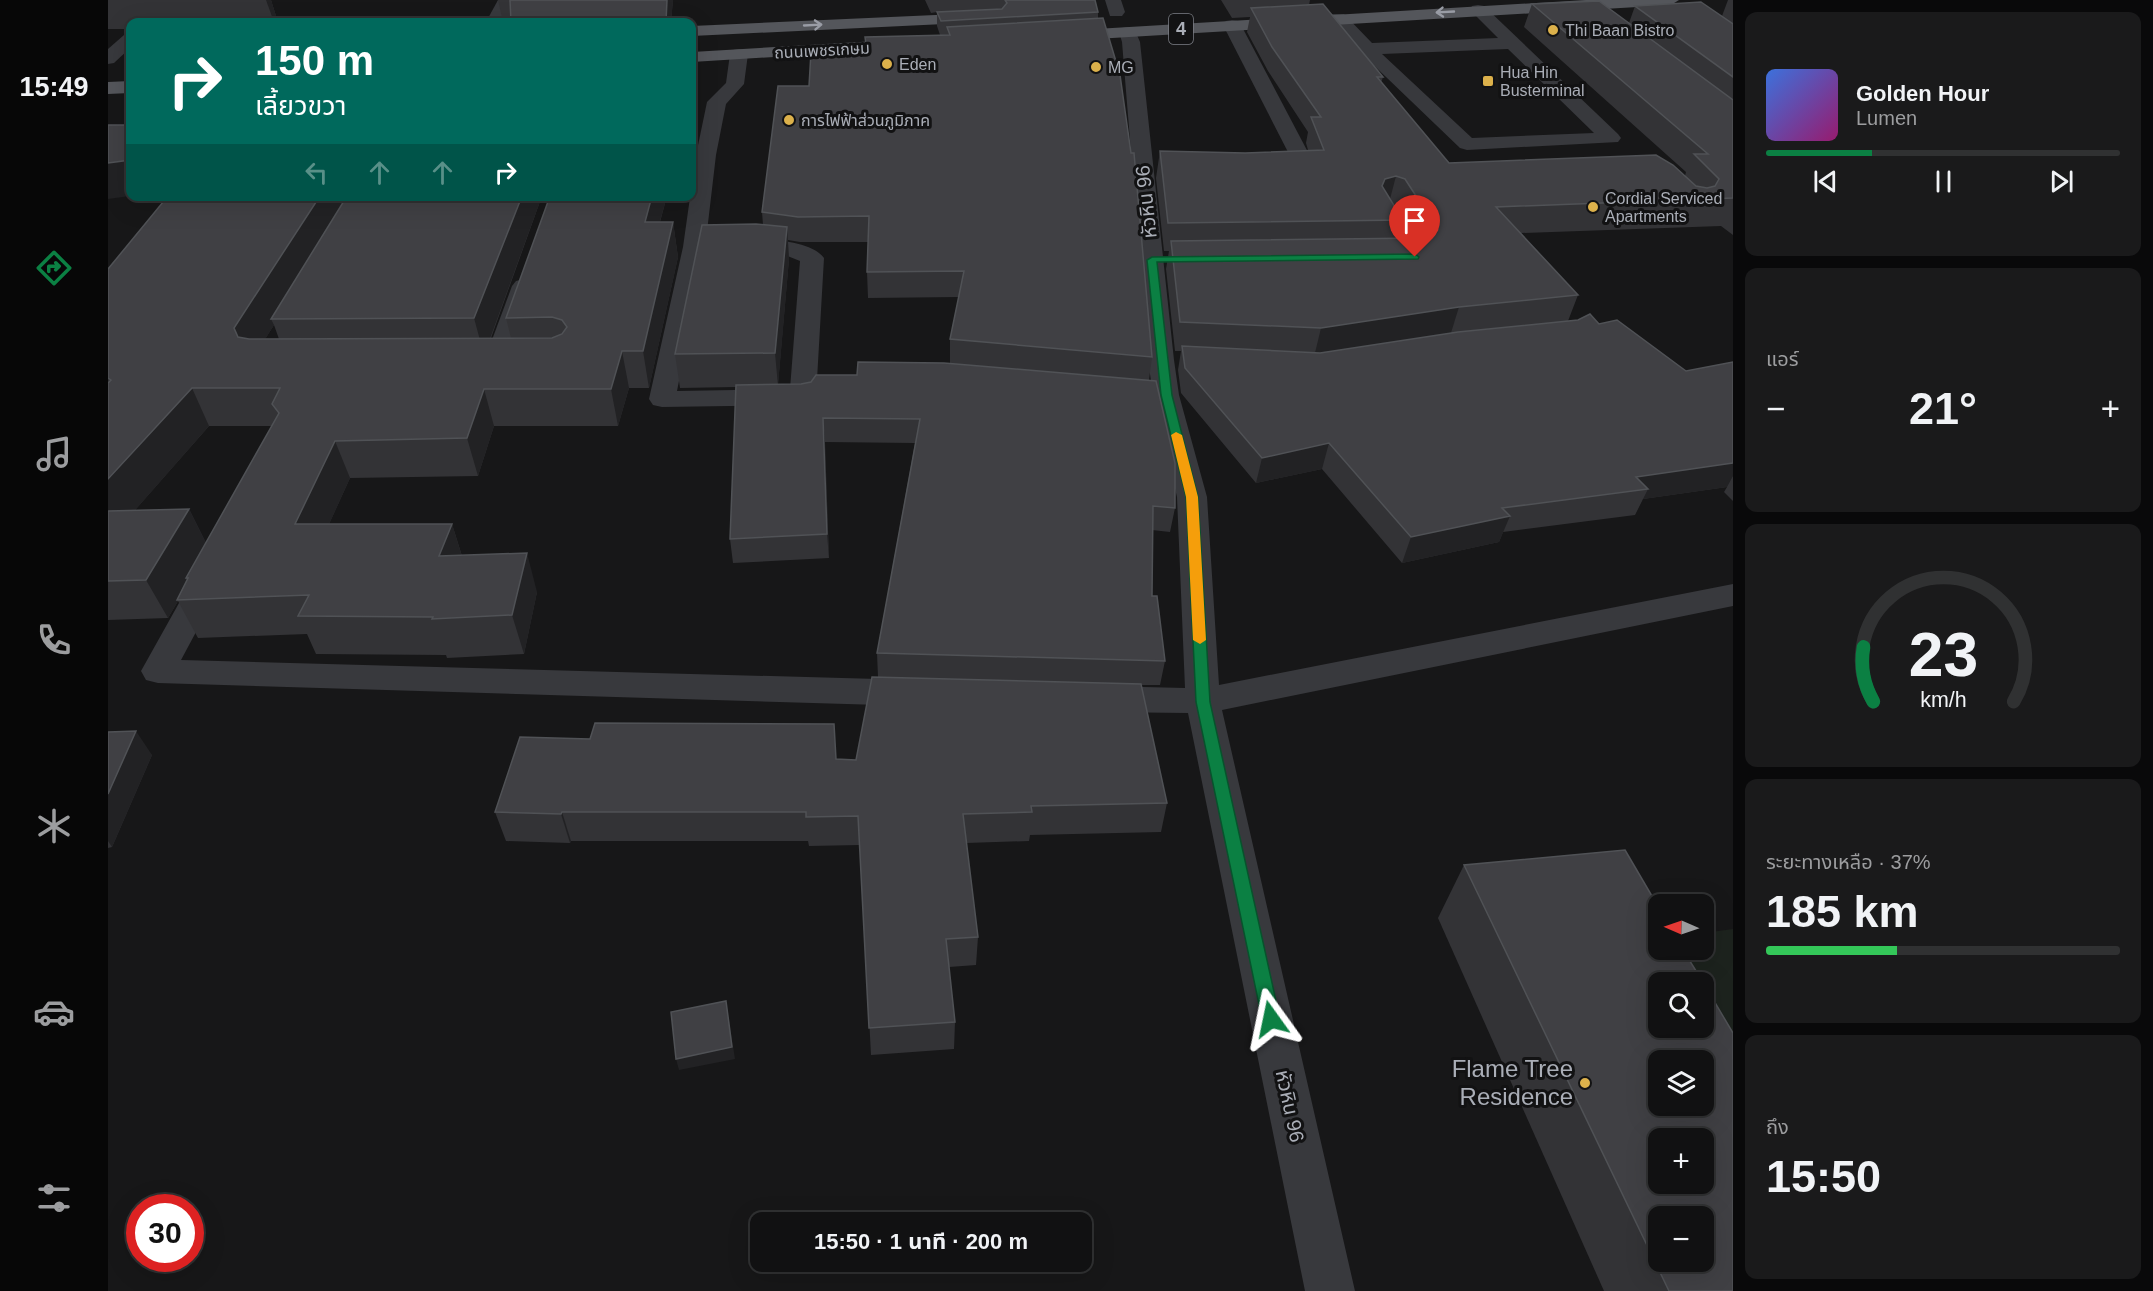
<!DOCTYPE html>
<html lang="th">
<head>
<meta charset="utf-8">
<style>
  body { margin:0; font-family:Arial,"Noto Sans Thai",sans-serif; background:#1a1a1b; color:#f1f3f6; height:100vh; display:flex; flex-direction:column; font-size:22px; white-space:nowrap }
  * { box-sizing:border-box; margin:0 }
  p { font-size:20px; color:#9c9d9f }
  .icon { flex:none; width:33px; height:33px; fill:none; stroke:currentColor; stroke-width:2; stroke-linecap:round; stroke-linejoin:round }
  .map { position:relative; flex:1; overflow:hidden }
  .side { display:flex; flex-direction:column; gap:12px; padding:12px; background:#09090a; width:420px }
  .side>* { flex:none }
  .top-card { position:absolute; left:18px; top:18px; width:570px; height:183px; border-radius:12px; box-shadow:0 6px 24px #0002,0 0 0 2px #303132; background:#00695c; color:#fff; overflow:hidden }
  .needle { width:39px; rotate:272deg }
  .buttons { position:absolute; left:1540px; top:894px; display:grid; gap:12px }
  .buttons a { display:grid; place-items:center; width:66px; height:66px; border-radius:12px; background:#111112; box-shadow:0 6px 24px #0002,0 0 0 2px #303132; font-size:30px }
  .speed { position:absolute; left:18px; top:1194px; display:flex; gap:12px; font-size:30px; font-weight:700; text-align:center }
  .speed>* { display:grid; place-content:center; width:78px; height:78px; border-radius:50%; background:#111112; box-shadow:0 6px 24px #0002,0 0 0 2px #303132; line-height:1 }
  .speed .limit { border:9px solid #d22; background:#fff; color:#111 }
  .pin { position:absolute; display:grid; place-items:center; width:51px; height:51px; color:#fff; margin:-62px -26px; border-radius:50% 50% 50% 0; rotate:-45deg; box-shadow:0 0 6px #0007 }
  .pin .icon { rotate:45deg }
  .me { position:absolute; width:66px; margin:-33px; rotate:348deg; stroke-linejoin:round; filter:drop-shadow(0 0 4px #0008) }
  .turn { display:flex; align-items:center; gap:21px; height:126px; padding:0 30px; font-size:27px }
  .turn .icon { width:78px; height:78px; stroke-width:2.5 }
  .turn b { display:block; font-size:42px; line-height:51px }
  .lanes { display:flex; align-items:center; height:57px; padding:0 30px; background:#0003; justify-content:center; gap:30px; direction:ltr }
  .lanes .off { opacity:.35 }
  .big { font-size:45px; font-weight:700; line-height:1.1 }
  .side .card { flex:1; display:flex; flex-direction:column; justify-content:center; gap:9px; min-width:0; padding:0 21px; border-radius:12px; background:#1a1a1b }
  .side .dial { align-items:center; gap:0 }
  .dial svg { height:156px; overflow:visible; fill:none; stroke:#303132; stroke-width:7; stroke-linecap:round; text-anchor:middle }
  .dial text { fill:#f1f3f6; stroke:none }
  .song { display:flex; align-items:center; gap:18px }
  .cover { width:72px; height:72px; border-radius:9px; background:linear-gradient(135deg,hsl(220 70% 55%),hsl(320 70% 35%)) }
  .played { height:6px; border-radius:3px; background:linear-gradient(90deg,#0b8043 30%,#303132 30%) }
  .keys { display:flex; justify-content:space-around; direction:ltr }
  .heat { display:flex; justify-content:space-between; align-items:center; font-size:33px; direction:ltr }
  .charge { height:9px; border-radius:4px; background:linear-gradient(90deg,#34c759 37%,#303132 0) }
  .trip { position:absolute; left:642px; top:1212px; width:342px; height:60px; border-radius:12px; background:#111112; box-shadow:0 6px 24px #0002,0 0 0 2px #303132; font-weight:700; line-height:60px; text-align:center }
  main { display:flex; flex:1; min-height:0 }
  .menu { display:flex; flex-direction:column; width:108px; justify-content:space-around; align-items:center; background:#070707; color:#9c9d9f }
  .menu .icon { width:42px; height:42px }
  .menu .active { color:#0b8043 }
  .menu b { font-size:27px; color:#f1f3f6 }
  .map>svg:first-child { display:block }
</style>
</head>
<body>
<main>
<nav class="menu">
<b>15:49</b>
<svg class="icon active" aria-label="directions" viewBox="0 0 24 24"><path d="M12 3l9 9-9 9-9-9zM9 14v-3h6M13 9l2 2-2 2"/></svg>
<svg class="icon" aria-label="music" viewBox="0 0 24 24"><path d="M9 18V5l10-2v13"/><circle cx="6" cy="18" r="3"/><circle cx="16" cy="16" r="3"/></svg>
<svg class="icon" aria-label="phone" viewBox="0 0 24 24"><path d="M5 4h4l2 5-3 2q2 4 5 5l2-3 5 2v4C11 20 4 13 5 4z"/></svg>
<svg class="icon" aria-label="climate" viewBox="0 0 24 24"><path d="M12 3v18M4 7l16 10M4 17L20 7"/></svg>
<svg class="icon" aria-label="car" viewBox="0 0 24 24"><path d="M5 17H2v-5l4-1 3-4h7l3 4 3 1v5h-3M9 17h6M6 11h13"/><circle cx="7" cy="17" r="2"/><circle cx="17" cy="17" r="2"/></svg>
<svg class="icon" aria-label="filters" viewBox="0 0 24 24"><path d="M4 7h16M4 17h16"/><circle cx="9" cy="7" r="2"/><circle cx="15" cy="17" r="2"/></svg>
</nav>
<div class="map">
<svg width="1625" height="1291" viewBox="0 0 1625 1291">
  <rect width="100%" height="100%" fill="#171718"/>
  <path fill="#1d231e" d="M 1625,929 L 1625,1074 L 1596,1027 L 1596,982 L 1568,982 L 1542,940 L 1551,950 L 1596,950 L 1596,933 Z"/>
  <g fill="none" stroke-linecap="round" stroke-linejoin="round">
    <g fill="#38393d" fill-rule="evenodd">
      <path d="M 390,0 L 406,0 L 394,22 L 378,22 Z"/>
      <path d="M 997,0 L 1013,0 L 1017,12 L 1014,16 L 1002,16 Z"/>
      <path d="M 1370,5 L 1376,6 L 1510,134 L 1513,138 L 1510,142 L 1359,150 L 1352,148 L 1253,53 L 1221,18 L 1224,14 L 1236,14 L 1264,43 L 1390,38 L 1362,10 L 1364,6 ZM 1400,49 L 1486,133 L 1364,138 L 1274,54 Z"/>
      <path d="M 1124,20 L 1130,21 L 1133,25 L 1202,156 L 1199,160 L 1192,162 L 1185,160 L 1182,156 L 1115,25 L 1118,21 Z"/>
      <path d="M 1020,27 L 1026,28 L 1032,42 L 1066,360 L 1071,395 L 1099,497 L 1111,685 L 1625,584 L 1625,606 L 1114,710 L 1247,1291 L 1197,1291 L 1080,713 L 993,712 L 981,708 L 976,699 L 981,690 L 993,686 L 1077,688 L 1069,497 L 1045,395 L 1040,360 L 1014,42 L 1011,32 L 1014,28 Z"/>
      <path d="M 22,34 L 22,48 L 6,63 L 0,64 L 0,49 L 16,35 Z"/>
      <path d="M 631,49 L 637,50 L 640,54 L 636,84 L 618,104 L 608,155 L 598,240 C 625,239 699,234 716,258 L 708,397 L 704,403 L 695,405 L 554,407 L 545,405 L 541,399 L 575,247 L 588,155 L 599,102 L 618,83 L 622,54 L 625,50 ZM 647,253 L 677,255 L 692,261 L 682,389 L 569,391 L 596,254 Z"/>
      <path d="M 1280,205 L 1288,207 L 1291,212 L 1319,257 L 1315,262 L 1307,264 L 1275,262 L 1271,257 L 1275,252 L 1291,250 L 1269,212 L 1272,207 Z"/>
      <path d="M 416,279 L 424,281 L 428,286 L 401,364 L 397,369 L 388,372 L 379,369 L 375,364 L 404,286 L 408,281 Z"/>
      <path d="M 101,568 L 112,571 L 117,578 L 73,660 L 806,680 L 818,684 L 823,693 L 818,702 L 806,706 L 50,683 L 38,680 L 33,671 L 85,578 L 90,571 Z"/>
    </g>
    <g fill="#54565b" fill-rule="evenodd">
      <path d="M 1478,0 L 1571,0 L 1563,5 L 954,41 L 948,40 L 945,36 L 948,32 L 954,31 Z"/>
      <path d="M 872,13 L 878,14 L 881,18 L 878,22 L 584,36 L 584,26 Z"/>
      <path d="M 803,39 L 809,40 L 812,44 L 809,48 L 584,62 L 584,52 Z"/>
      <path d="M 22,81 L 22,93 L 0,94 L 0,82 Z"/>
    </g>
  </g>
  <g fill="#333336" fill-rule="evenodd">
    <path d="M 0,0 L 163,0 L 169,19 L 169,22 L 22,22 L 22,29 L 0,29 Z"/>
    <path d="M 390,0 L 565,0 L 563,22 L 395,22 Z"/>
    <path d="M 817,0 L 987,0 L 990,12 L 990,19 L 1044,357 L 1041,380 L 1067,508 L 1062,532 L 1044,530 L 1044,596 L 1057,661 L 1052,685 L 1033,685 L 1059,803 L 1053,832 L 922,835 L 921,841 L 858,843 L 870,937 L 868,965 L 841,967 L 847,1022 L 846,1049 L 763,1055 L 752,845 L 701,846 L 700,841 L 463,841 L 462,843 L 398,841 L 387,812 L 729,759 L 748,760 L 770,677 L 769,653 L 807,443 L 717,442 L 721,558 L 625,563 L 622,539 L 628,387 L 572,388 L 567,354 L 655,225 L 654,212 L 701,86 L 758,52 L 757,37 L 832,35 L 829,26 L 829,12 L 823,13 ZM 680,240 L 692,242 L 760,242 L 759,272 L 760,298 L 851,297 L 842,339 L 842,363 L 749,375 L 693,384 L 670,384 L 681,259 Z"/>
    <path d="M 1113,0 L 1202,0 L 1201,5 L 1275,77 L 1273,83 L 1341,163 L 1577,176 L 1578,172 L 1416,27 L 1424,4 L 1521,23 L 1527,6 L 1614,16 L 1620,0 L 1625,0 L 1625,235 L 1613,226 L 1413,233 L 1470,295 L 1460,321 L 1491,324 L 1578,371 L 1625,362 L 1625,501 L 1616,492 L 1619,487 L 1535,499 L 1527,515 L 1395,532 L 1391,542 L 1294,563 L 1214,469 L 1148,483 L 1073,393 L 1070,370 L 1073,351 L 1067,351 L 1058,269 L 1061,251 L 1056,251 L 1048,178 L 1052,151 L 1137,153 L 1200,150 L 1198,143 L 1200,132 L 1160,71 L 1139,32 L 1142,17 L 1124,18 ZM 1285,204 L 1290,206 L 1310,239 L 1290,239 L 1295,220 Z"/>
    <path d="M 60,196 L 434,196 L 383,338 L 403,338 L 398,318 L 559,196 L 552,222 L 565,222 L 570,257 L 541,388 L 521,388 L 510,426 L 386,426 L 370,476 L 242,478 L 221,524 L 344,524 L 354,556 L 429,592 L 416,654 L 339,658 L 338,655 L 208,654 L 199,634 L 90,638 L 70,601 L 60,618 L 0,620 L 0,269 ZM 166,325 L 171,339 L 157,339 ZM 101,426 L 164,426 L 98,543 L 81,509 L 27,510 Z"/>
    <path d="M 0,732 L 44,755 L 4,847 L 0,848 Z"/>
    <path d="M 1356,865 L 1625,1291 L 1496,1291 L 1330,918 Z"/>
  </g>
  <g fill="#222224">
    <path d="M 158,0 L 163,0 L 169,19 L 169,22 L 166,22 Z"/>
    <path d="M 559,0 L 565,0 L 563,22 L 558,22 Z"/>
    <path d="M 22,160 L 22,196 L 0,199 L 0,163 Z"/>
    <path d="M 1288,176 L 1281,203 L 1274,186 L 1277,179 Z"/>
    <path d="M 212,196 L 245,196 L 163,319 L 166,325 L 141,365 L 126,328 Z"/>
    <path d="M 414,196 L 434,196 L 376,355 L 366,318 Z"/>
    <path d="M 544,196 L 559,196 L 542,257 L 537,222 Z"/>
    <path d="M 565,222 L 570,257 L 541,388 L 535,351 Z"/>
    <path d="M 679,227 L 681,259 L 670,386 L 667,353 Z"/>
    <path d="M 1351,307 L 1342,336 L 1206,357 L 1213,328 Z"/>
    <path d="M 514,351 L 521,388 L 510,426 L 503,389 Z"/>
    <path d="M 84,388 L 101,426 L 0,541 L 0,479 Z"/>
    <path d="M 376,389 L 386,426 L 370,476 L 359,438 Z"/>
    <path d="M 715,418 L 717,442 L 721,558 L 719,534 Z"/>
    <path d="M 227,441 L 242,478 L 204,562 L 187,524 Z"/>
    <path d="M 1221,443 L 1214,469 L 1148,483 L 1154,458 Z"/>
    <path d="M 1625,463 L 1625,476 L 1619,487 L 1535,499 L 1540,489 L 1528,477 Z"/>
    <path d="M 81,509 L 100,547 L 80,578 L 78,578 L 80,582 L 69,600 L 70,601 L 60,618 L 38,580 Z"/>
    <path d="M 1402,516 L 1391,542 L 1294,563 L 1303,537 Z"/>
    <path d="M 344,524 L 356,563 L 331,556 Z"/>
    <path d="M 419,553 L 429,592 L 416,654 L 404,615 Z"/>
    <path d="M 28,731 L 44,755 L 4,847 L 0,841 L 0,794 Z"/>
    <path d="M 454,812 L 463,841 L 462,843 L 453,814 Z"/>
    <path d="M 618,1001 L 627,1059 L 571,1070 L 568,1059 Z"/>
  </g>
  <g fill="#404044" stroke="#505256" stroke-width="1.5" fill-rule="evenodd">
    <path d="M 402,0 L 559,0 L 558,22 L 403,22 Z"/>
    <path d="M 897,0 L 987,0 L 990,12 L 833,21 L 829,12 L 894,9 L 899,3 Z"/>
    <path d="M 1491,1 L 1625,100 L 1625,198 L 1388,207 L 1470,295 L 1351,307 L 1213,328 L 1072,322 L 1063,241 L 1315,238 L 1324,236 L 1330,230 L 1297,179 L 1288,176 L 1277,179 L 1274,186 L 1295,220 L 1060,223 L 1052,151 L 1137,153 L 1216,150 L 1203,117 L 1213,117 L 1164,47 L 1143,8 L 1215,4 L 1275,77 L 1269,77 L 1341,163 L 1548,155 L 1565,165 L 1588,186 L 1599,188 L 1607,186 L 1611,179 L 1586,154 L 1600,154 L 1424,4 Z"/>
    <path d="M 1593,2 L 1625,24 L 1625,77 L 1527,6 Z"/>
    <path d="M 995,18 L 1012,75 L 1023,153 L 1026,153 L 1044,357 L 842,339 L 856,271 L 759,272 L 761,216 L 690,217 L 654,212 L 670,86 L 701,86 L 703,52 L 759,52 L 757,37 L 842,35 L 839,27 Z"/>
    <path d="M 0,125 L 22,125 L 22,160 L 0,163 Z"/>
    <path d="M 60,196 L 212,196 L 126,328 L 130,337 L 141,339 L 444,338 L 454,334 L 459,327 L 454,320 L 444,317 L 398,318 L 442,196 L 544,196 L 537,222 L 565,222 L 535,351 L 514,351 L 503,389 L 376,389 L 359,438 L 227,441 L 187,524 L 344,524 L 331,556 L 419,553 L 404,615 L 324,619 L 325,617 L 190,616 L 201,595 L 69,600 L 80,578 L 78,578 L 171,413 L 164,404 L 172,388 L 84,388 L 0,479 L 0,383 L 3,380 L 0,378 L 0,269 Z"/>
    <path d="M 239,196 L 414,196 L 366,318 L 163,319 Z"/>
    <path d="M 648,224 L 679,227 L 667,353 L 567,354 L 594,225 Z"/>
    <path d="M 1482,314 L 1491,324 L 1509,320 L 1578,371 L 1625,362 L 1625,463 L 1528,477 L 1540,489 L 1394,508 L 1402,516 L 1303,537 L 1221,443 L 1154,458 L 1077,368 L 1074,346 L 1212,353 L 1350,332 L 1470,320 Z"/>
    <path d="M 750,362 L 836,363 L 1048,381 L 1067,463 L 1067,508 L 1045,506 L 1044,596 L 1049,596 L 1057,661 L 769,653 L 812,419 L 715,418 L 719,534 L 622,539 L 628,385 L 693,384 L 703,382 L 708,375 L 749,375 Z"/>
    <path d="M 81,509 L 38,580 L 0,581 L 0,511 Z"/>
    <path d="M 764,677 L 1033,684 L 1059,803 L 923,806 L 924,812 L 855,814 L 870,937 L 838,939 L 847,1022 L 761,1028 L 750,816 L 698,817 L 698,812 L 454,812 L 453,814 L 387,812 L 412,737 L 482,739 L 487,723 L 726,724 L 728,759 L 748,760 Z"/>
    <path d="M 28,731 L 0,794 L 0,732 Z"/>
    <path d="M 1517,850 L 1551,908 L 1551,950 L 1575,950 L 1595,982 L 1551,982 L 1551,1028 L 1596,1028 L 1596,984 L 1625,1033 L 1625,1291 L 1561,1291 L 1356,865 ZM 1551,1060 L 1596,1060 L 1596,1106 L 1551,1106 ZM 1551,1138 L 1596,1138 L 1596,1184 L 1551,1184 ZM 1551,1216 L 1596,1216 L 1596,1262 L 1551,1262 Z"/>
    <path d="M 618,1001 L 624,1047 L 568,1059 L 563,1012 Z"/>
  </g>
  <defs><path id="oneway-shaft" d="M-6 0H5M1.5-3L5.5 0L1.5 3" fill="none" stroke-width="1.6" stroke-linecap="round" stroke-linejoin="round" transform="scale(1.5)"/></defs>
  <g stroke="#999ca5">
    <use href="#oneway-shaft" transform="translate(1337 12) rotate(177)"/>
    <use href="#oneway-shaft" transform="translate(705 25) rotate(-3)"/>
  </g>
  <path fill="#0b8043" stroke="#07532c" stroke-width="1.5" d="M 1307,254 L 1311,257 L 1310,259 L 1049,262 L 1064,395 L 1090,497 L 1102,702 L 1172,1019 L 1169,1025 L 1163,1027 L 1157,1025 L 1154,1019 L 1088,702 L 1078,497 L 1053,395 L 1039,260 L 1044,257 Z"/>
  <path fill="#f59e0b" d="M 1068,432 L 1074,435 L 1090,497 L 1098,640 L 1092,644 L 1085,640 L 1078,497 L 1063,435 Z"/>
  <g fill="#dcb14b" stroke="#121213" stroke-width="2">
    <circle cx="1445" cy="30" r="6"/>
    <circle cx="779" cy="64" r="6"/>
    <circle cx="988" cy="67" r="6"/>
    <rect x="1374" y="75" width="12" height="12" rx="3"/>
    <circle cx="681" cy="120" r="6"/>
    <circle cx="1485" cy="207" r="6"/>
    <circle cx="1477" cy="1083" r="6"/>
  </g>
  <g text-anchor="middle" stroke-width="6" stroke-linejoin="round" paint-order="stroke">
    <g font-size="16" fill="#aaaeb7" stroke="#121213" text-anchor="start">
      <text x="1457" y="36">Thi Baan Bistro</text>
      <text x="791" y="70">Eden</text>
      <text x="1000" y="73">MG</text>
      <text x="1392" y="78">Hua Hin<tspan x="1392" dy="18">Busterminal</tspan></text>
      <text x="693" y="126">การไฟฟ้าส่วนภูมิภาค</text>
      <text x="1497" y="204">Cordial Serviced<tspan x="1497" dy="18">Apartments</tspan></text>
    </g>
    <g font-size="16" fill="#aaaeb7" stroke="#121213">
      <text transform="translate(714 50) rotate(-3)" y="6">ถนนเพชรเกษม</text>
    </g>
    <rect fill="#121213" stroke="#7c7f86" stroke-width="1.5" x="1061" y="14" width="24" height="30" rx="4.5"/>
    <g font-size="18" font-weight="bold" fill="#aaaeb7">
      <text x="1073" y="35">4</text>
    </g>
    <g font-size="20" fill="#aaaeb7" stroke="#121213">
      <text transform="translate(1038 202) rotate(-96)" y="7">หัวหิน 96</text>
      <text transform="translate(1182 1106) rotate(78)" y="7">หัวหิน 96</text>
    </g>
    <g font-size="24" fill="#aaaeb7" stroke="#121213" text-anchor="end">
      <text x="1465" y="1077">Flame Tree<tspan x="1465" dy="28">Residence</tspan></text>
    </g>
  </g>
</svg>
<div class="buttons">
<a><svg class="needle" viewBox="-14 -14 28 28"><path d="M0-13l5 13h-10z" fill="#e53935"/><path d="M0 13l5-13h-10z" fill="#9c9d9f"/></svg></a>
<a><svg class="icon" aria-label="search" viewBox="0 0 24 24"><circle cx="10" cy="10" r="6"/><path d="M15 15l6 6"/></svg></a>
<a><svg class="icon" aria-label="layers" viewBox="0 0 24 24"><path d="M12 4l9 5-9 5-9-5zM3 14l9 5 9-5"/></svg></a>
<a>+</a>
<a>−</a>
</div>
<div class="speed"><div class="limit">30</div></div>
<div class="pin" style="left:1307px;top:257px;background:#d93025"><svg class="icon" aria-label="arrive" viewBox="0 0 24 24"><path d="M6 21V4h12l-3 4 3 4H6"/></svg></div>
<svg class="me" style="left:1163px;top:1019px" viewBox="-20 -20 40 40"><path d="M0-17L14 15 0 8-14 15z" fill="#0b8043" stroke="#fff" stroke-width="4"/></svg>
<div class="trip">15:50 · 1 นาที · 200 m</div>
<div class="top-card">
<div class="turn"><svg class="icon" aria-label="right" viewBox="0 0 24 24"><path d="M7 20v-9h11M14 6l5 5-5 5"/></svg><div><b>150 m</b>เลี้ยวขวา</div></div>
<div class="lanes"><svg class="icon off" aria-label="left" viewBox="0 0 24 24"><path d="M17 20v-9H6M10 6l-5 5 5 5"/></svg><svg class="icon off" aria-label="ahead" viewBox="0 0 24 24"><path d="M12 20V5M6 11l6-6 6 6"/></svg><svg class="icon off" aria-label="ahead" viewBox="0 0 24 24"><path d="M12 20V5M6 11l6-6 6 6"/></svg><svg class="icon" aria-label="right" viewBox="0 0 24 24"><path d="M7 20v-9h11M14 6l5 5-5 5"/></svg></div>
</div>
</div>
<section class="side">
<div class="card">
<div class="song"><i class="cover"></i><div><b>Golden Hour</b><p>Lumen</p></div></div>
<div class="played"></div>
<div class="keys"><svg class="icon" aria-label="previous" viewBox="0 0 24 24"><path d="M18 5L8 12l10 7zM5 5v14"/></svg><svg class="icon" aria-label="pause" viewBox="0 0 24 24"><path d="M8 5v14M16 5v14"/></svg><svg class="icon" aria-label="next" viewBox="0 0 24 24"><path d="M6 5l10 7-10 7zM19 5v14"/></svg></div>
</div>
<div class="card"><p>แอร์</p>
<div class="heat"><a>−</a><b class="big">21°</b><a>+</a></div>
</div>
<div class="card dial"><svg viewBox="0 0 100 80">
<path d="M14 69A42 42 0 1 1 86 69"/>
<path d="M14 69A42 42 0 0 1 9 41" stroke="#0b8043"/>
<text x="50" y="56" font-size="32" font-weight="700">23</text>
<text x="50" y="72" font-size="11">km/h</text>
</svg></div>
<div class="card"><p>ระยะทางเหลือ · 37%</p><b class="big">185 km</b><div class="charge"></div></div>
<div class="card"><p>ถึง</p><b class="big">15:50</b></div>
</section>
</main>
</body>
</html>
